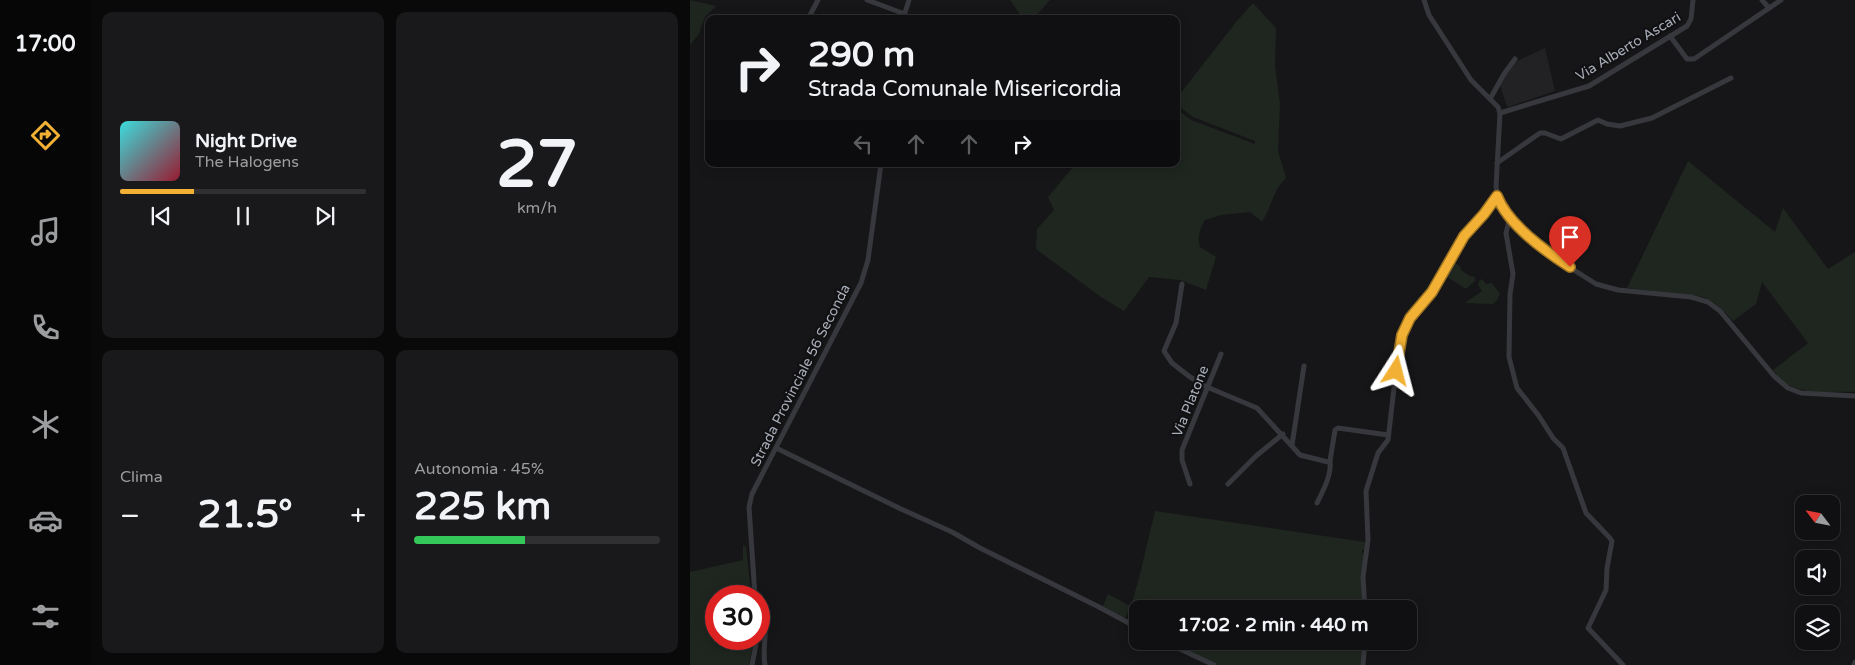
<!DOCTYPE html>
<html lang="it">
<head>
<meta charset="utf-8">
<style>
  body { margin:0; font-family:"Varela Round",sans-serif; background:#19191b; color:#f1f3f6; height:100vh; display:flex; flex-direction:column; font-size:19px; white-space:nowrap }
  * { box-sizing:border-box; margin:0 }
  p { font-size:16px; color:#9c9d9f }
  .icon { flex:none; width:28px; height:28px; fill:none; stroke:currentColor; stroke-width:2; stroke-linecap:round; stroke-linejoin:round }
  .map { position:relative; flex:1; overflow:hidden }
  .sheet { display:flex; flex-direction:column; gap:12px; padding:12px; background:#09090a; width:600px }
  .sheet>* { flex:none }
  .banner { position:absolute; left:15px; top:15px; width:475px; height:152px; border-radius:10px; box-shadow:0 2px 12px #0003,0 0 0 1px #303032; background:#101012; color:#f1f3f6; overflow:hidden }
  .needle { width:32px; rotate:302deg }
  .controls { position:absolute; left:1105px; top:495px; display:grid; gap:10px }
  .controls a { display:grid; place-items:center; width:45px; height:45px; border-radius:10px; background:#101012; box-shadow:0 2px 12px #0003,0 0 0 1px #303032; font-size:25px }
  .speed { position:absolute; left:15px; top:585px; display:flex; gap:10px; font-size:25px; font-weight:700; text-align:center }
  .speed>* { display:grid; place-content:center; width:65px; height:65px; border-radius:50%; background:#101012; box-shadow:0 2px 12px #0003,0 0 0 1px #303032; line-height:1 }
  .speed .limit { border:8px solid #d22; background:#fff; color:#111 }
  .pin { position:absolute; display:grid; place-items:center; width:42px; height:42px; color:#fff; margin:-51px -21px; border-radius:50% 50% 50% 0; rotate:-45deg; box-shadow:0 0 5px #0007 }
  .pin .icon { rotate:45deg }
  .me { position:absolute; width:55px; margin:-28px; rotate:9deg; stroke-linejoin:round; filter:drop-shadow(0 0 4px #0008) }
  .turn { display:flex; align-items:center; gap:18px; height:105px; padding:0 20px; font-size:22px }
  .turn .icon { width:65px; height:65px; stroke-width:2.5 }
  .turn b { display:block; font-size:35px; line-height:42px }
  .lanes { display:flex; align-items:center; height:48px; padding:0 20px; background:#0003; justify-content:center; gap:25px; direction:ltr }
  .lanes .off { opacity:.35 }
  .big { font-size:38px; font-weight:700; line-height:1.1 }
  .sheet .widget { flex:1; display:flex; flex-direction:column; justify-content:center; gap:8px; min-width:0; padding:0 18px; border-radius:10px; background:#19191b }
  .sheet .dial { align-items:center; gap:0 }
  .dial b { font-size:65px; line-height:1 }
  .song { display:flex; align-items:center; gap:15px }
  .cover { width:60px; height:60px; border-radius:8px; background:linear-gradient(135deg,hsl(180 70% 55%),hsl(350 70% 35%)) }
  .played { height:5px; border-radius:2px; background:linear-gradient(90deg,#f2b134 30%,#303032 30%) }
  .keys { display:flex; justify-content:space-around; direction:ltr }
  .heat { display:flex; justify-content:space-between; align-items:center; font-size:28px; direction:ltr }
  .charge { height:8px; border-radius:4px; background:linear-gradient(90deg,#34c759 45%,#303032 0) }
  .sheet .tiles { flex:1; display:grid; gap:12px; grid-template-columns:repeat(2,1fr) }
  .trip { position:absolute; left:439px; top:600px; width:288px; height:50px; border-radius:10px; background:#101012; box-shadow:0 2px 12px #0003,0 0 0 1px #303032; font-weight:700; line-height:50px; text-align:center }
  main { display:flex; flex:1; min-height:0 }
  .tab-bar { display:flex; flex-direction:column; width:90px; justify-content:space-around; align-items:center; background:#060607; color:#9c9d9f }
  .tab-bar .icon { width:35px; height:35px }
  .tab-bar .current { color:#f2b134 }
  .tab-bar b { font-size:22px; color:#f1f3f6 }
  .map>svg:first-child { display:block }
</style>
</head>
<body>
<main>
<nav class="tab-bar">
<b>17:00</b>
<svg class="icon current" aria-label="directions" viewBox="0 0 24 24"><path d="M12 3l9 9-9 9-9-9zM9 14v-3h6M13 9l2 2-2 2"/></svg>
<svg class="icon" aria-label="music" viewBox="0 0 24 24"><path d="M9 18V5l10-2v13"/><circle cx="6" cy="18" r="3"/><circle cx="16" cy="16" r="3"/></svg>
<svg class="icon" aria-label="phone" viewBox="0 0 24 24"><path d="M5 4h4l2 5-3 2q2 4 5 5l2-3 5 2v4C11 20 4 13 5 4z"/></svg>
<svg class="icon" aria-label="climate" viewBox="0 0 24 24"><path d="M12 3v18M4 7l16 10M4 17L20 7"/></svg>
<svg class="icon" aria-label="car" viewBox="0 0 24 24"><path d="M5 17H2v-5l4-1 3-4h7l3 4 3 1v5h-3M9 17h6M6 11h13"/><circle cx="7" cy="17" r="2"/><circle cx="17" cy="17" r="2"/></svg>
<svg class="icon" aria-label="filters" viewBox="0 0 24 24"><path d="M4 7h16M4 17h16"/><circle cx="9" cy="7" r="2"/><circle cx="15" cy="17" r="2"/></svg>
</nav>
<section class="sheet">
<div class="tiles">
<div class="widget">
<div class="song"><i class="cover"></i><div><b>Night Drive</b><p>The Halogens</p></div></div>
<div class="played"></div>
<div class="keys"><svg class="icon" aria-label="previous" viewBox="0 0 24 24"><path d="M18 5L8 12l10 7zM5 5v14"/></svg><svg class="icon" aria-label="pause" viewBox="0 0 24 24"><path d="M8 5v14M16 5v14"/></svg><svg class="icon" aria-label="next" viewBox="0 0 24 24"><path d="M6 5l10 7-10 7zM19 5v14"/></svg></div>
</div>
<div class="widget dial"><b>27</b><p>km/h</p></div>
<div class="widget"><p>Clima</p>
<div class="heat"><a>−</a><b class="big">21.5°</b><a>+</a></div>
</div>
<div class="widget"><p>Autonomia · 45%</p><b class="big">225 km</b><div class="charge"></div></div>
</div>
</section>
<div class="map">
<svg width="1165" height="665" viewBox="0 0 1165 665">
  <rect width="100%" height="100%" fill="#161618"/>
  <path fill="#222225" d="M 855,48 L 865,91 L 818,107 L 816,104 L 810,85 L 815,75 L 827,61 Z"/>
  <g fill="#1e261f">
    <path d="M 0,0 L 26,6 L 15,17 L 9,34 L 0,45 Z"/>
    <path d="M 320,0 L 360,0 L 343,19 L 333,19 Z"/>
    <path d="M 563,3 L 586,28 L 585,66 L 590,104 L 588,151 L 596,178 C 582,192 582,206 572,222 L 560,212 L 531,215 L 515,220 C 510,228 507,238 510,247 L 526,257 L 516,290 L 490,280 L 459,277 L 434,311 L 411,297 L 346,249 L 347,229 L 364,210 L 358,197 L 383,167 L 379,164 L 486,164 L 486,108 L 501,120 L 565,144 L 565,141 L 503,117 L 486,104 L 486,99 L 546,22 Z"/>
    <path d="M 998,161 L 1085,232 L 1093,208 L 1138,269 L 1165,252 L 1165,392 C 1146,391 1114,395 1097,384 C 1092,381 1087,375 1083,370 L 1118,343 L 1072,282 L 1066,304 L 1043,321 C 1033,310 1024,300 1010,296 L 937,288 Z"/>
    <path d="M 762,261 L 770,266 L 771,270 L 780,276 L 785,277 L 785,281 L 776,289 L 754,275 Z"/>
    <path d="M 792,279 L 796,284 L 802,283 L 810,294 L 807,300 L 803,304 L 775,303 L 792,291 L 788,285 L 789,281 Z"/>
    <path d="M 465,511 L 675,542 L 675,550 L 672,550 L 672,553 L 674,554 L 673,609 L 448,609 L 447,626 L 437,620 L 449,578 Z"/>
    <path d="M 53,545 L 56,547 L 61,594 L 60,596 L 26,596 L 26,639 L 64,639 L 59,665 L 0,665 L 0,572 L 53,560 Z"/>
    <path d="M 418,594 L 440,606 L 435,619 L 413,606 Z"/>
    <path d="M 478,641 L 673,641 L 671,665 L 528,665 Z"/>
  </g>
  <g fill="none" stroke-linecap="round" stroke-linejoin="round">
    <g stroke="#37383d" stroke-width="5">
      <path d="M 177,0 L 215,14"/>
      <path d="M 734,0 L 739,15 L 781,80 L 808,107 L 810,113 L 806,187 L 810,205 L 842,240 L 854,251 L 906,284 L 928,290 L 1001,297 L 1018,302 L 1030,311 L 1084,376 L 1098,388 L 1111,393 L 1165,396"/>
      <path d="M 1072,0 L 1079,8"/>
      <path d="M 118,19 L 128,0"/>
      <path d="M 213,19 L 219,0"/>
      <path d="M 980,36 L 997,59 L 1004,59 L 1091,0"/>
      <path d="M 800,99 L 814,74 L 825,59"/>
      <path d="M 810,113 L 899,86 L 997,26 L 1001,19 L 1003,0"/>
      <path d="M 807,163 L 850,133 L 855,133 L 871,139 L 908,120 L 917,124 L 930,126 L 962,118 L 1041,78"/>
      <path d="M 820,217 L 816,233 L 823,274 L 820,294 L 819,357 L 827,388 L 849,416 L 863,438 L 873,448 L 896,513 L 919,537 L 922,541 L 917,568 L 916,590 L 898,628 L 933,665"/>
      <path d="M 492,284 L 486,323 L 474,351 L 482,363 L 500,377 L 517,387 L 567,408 L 610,455 L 638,462 L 640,461 L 645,430 L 648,428 L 698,435"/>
      <path d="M 602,445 L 614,366"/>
      <path d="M 86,448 L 211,509 L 262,532 L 290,548 L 409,607 L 448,628"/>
      <path d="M 500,484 L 492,460 L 492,450 L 531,354"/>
      <path d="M 538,484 L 566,456 L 593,434"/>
      <path d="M 627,503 C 633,491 642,474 640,461"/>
      <path d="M 65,596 L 59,507 L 62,494 L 171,283 L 178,260 L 191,164"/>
      <path d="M 69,601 C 82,620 71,644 75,665"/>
      <path d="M 675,609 L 673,577 L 678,540 L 676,491 L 688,453 L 698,440 L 706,371 L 711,335 L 715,328 L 726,310 L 742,292 L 774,236 L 807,196"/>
      <path d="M 473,641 L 524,665"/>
      <path d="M 62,665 L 67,639"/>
      <path d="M 673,665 L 675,641"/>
      <path d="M 1164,665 L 1165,662"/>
    </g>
  </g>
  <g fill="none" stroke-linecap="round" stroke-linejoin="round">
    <g stroke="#9d7322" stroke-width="12">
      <path id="route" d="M 706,371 L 712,335 L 720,318 L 742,292 L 774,236 L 794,214 L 807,196 C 818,225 855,251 880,267"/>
    </g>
    <use href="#route" stroke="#f2b134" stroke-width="9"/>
  </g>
  <g text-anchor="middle" stroke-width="4.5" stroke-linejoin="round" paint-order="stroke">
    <g font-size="14" fill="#a8adb8" stroke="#111113">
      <text transform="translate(938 46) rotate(-31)" y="5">Via Alberto Ascari</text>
      <text transform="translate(110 375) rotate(-63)" y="5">Strada Provinciale 56 Seconda</text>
      <text transform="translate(500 401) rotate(-68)" y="5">Via Platone</text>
    </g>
  </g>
</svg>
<div class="controls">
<a><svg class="needle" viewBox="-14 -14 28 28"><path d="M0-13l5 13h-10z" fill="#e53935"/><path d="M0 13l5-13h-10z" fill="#9c9d9f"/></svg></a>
<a><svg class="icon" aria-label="sound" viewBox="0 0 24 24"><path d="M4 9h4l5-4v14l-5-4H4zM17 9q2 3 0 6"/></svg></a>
<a><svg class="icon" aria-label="layers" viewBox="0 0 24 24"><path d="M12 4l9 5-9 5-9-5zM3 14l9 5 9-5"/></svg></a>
</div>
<div class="speed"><div class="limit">30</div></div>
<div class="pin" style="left:880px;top:267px;background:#d93025"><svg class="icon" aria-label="arrive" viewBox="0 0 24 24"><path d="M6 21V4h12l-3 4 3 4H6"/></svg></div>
<svg class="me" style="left:706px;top:371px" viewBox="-20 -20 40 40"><path d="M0-17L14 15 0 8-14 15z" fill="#f2b134" stroke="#fff" stroke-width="4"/></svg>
<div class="trip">17:02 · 2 min · 440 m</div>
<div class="banner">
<div class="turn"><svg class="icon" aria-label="right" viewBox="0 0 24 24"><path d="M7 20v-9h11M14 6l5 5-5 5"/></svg><div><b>290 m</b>Strada Comunale Misericordia</div></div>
<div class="lanes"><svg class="icon off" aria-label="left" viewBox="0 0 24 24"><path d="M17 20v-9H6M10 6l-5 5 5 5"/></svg><svg class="icon off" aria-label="ahead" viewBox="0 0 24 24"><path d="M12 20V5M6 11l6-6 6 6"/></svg><svg class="icon off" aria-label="ahead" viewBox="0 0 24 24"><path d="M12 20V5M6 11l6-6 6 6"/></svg><svg class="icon" aria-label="right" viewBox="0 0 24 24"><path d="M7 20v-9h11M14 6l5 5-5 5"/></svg></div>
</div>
</div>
</main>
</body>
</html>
